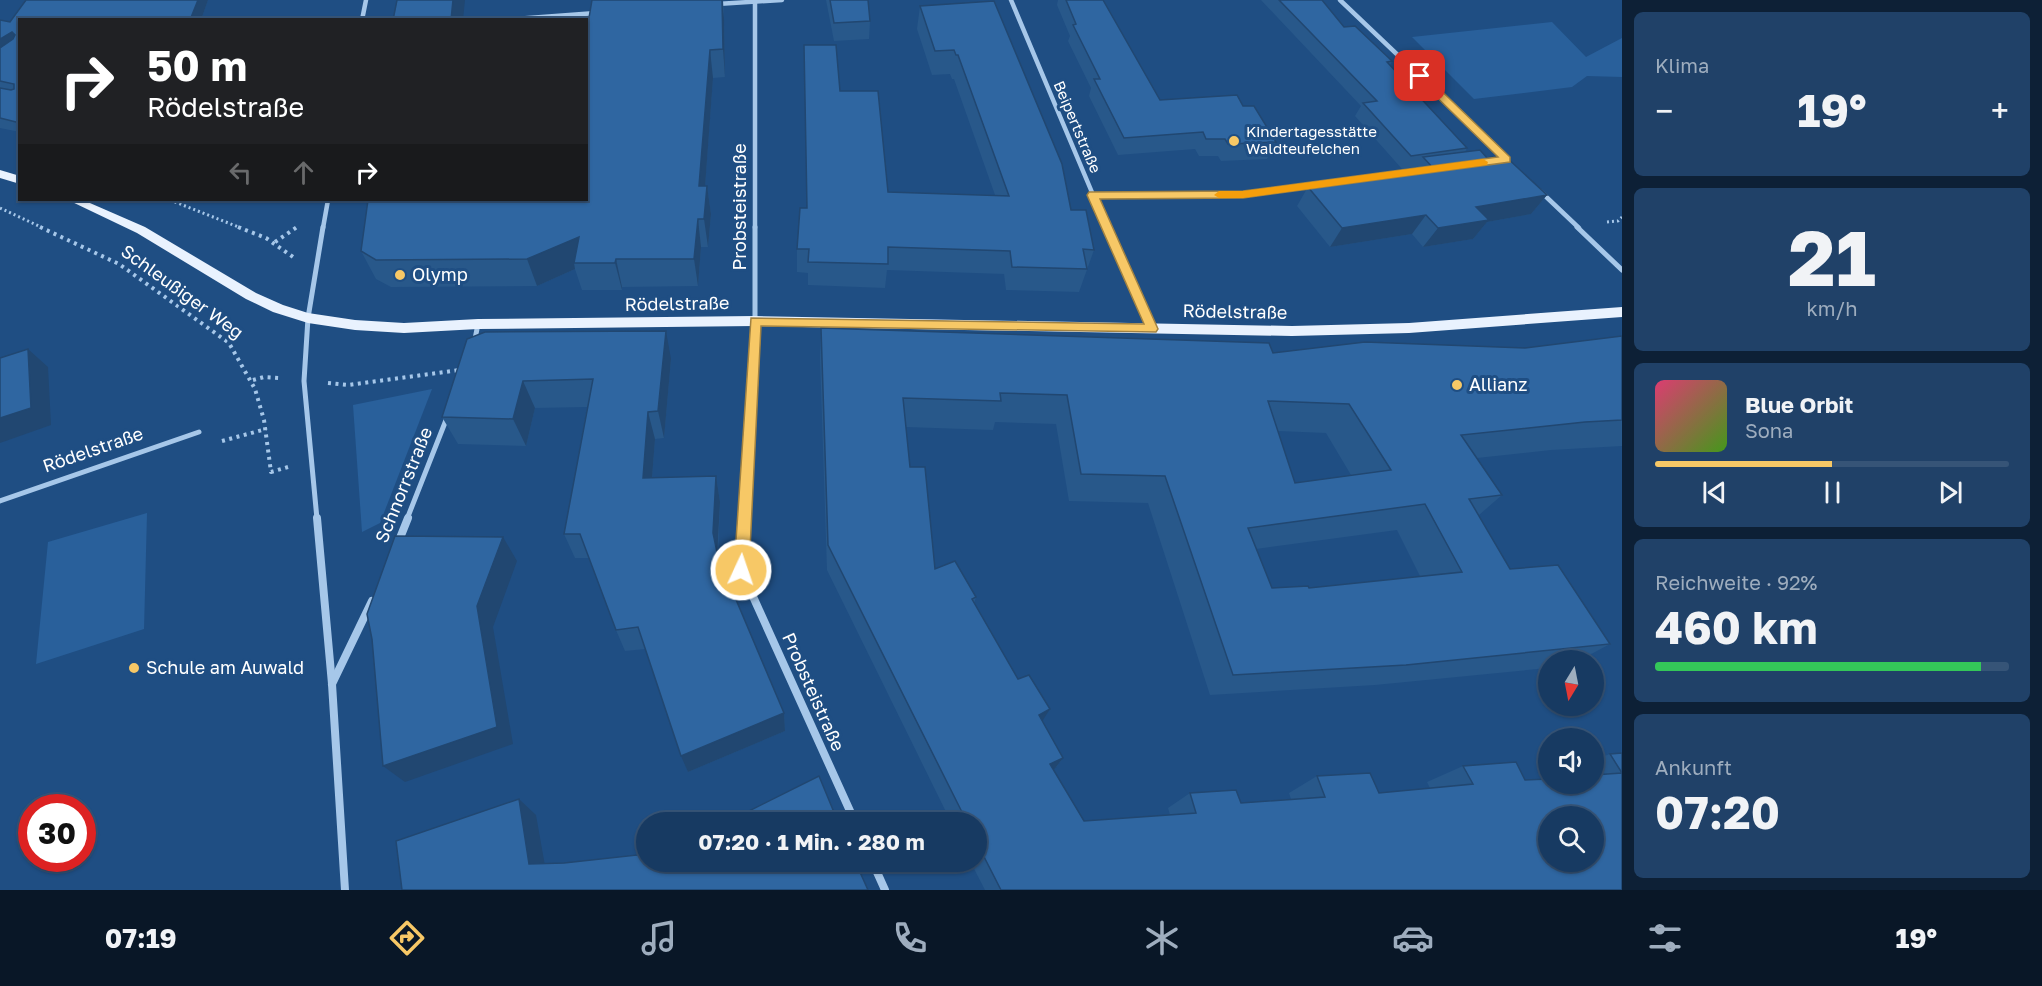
<!DOCTYPE html>
<html lang="de">
<head>
<meta charset="utf-8">
<style>
  body { margin:0; font-family:"Golos Text",sans-serif; background:#204168; color:#f1f3f6; height:100vh; display:flex; flex-direction:column; font-size:22px; white-space:nowrap }
  * { box-sizing:border-box; margin:0 }
  p { font-size:20px; color:#9eadbe }
  .icon { flex:none; width:33px; height:33px; fill:none; stroke:currentColor; stroke-width:2; stroke-linecap:round; stroke-linejoin:round }
  .map { position:relative; flex:1; overflow:hidden }
  .drawer { display:flex; flex-direction:column; gap:12px; padding:12px; background:#0d2036; width:420px }
  .drawer>* { flex:none }
  .hud { position:absolute; left:18px; top:18px; width:570px; height:183px; border-radius:0px; box-shadow:0 2px 4px #0004,0 0 0 2px #365477; background:#202124; color:#fff; overflow:hidden }
  .needle { width:39px; rotate:190deg }
  .fabs { position:absolute; left:1538px; top:650px; display:grid; gap:12px }
  .fabs a { display:grid; place-items:center; width:66px; height:66px; border-radius:50%; background:#173a62; box-shadow:0 2px 4px #0004,0 0 0 2px #365477; font-size:30px }
  .speed { position:absolute; left:18px; top:794px; display:flex; gap:12px; font-size:30px; font-weight:700; text-align:center }
  .speed>* { display:grid; place-content:center; width:78px; height:78px; border-radius:50%; background:#173a62; box-shadow:0 2px 4px #0004,0 0 0 2px #365477; line-height:1 }
  .speed .limit { border:9px solid #d22; background:#fff; color:#111 }
  .pin { position:absolute; display:grid; place-items:center; width:51px; height:51px; color:#fff; margin:-26px; border-radius:12px; box-shadow:0 3px 9px #0006 }
  .me { position:absolute; width:66px; margin:-33px; rotate:3deg; stroke-linejoin:round; filter:drop-shadow(0 0 4px #0008) }
  .turn { display:flex; align-items:center; gap:21px; height:126px; padding:0 30px; font-size:27px }
  .turn .icon { width:78px; height:78px; stroke-width:2.5 }
  .turn b { display:block; font-size:42px; line-height:51px }
  .lanes { display:flex; align-items:center; height:57px; padding:0 30px; background:#0003; justify-content:center; gap:30px; direction:ltr }
  .lanes .off { opacity:.35 }
  .big { font-size:45px; font-weight:700; line-height:1.1 }
  .drawer .tile { flex:1; display:flex; flex-direction:column; justify-content:center; gap:9px; min-width:0; padding:0 21px; border-radius:9px; background:#204168 }
  .drawer .dial { align-items:center; gap:0 }
  .dial b { font-size:78px; line-height:1 }
  .song { display:flex; align-items:center; gap:18px }
  .cover { width:72px; height:72px; border-radius:9px; background:linear-gradient(135deg,hsl(340 70% 55%),hsl(100 70% 35%)) }
  .played { height:6px; border-radius:3px; background:linear-gradient(90deg,#f7c866 50%,#365477 50%) }
  .keys { display:flex; justify-content:space-around; direction:ltr }
  .heat { display:flex; justify-content:space-between; align-items:center; font-size:33px; direction:ltr }
  .charge { height:9px; border-radius:4px; background:linear-gradient(90deg,#34c759 92%,#365477 0) }
  .trip { position:absolute; left:636px; top:812px; width:351px; height:60px; border-radius:30px; background:#173a62; box-shadow:0 2px 4px #0004,0 0 0 2px #365477; font-weight:700; line-height:60px; text-align:center }
  .tabs { display:flex; height:96px; justify-content:space-around; align-items:center; background:#091727; color:#9eadbe }
  .tabs .icon { width:42px; height:42px }
  .tabs .active { color:#f7c866 }
  .tabs b { font-size:27px; color:#f1f3f6 }
  main { display:flex; flex:1; min-height:0 }
  .map>svg:first-child { display:block }
</style>
</head>
<body>
<main>
<div class="map">
<svg width="1622" height="890" viewBox="0 0 1622 890">
  <rect width="100%" height="100%" fill="#1f4e83"/>
  <g fill="#29609b">
    <path d="M 1552,22 L 1586,57 L 1622,38 L 1622,77 L 1587,76 L 1572,87 L 1474,99 L 1412,37 Z"/>
    <path d="M 432,389 L 380,523 L 362,532 L 353,405 Z"/>
    <path d="M 147,513 L 144,629 L 36,664 L 48,542 Z"/>
  </g>
  <g fill="none" stroke-linecap="round" stroke-linejoin="round">
    <g stroke="#a6c7e9" stroke-width="3" stroke-dasharray="2 3" stroke-linecap="butt">
      <path d="M 170,200 L 241,228"/>
      <path d="M 0,208 L 43,228"/>
      <path d="M 1607,222 L 1618,221 L 1622,217"/>
    </g>
    <g stroke="#a6c7e9" stroke-width="4" stroke-dasharray="3 4.5" stroke-linecap="butt">
      <path d="M 40,227 L 119,264 L 229,343 L 255,389 L 264,420 L 271,472 L 288,467"/>
      <path d="M 238,227 L 266,238 L 293,257"/>
      <path d="M 275,242 L 297,227"/>
      <path d="M 253,380 L 264,377 L 279,378"/>
      <path d="M 328,383 L 348,385 L 460,370"/>
      <path d="M 222,441 L 266,429"/>
    </g>
    <g stroke="#a6c7e9" stroke-width="4.5">
      <path d="M 755,0 L 755,228"/>
      <path d="M 1011,0 L 1107,228"/>
      <path d="M 1340,0 L 1507,159"/>
      <path d="M 717,4 L 782,0"/>
      <path d="M 362,20 L 366,0"/>
      <path d="M 500,20 L 596,13"/>
      <path d="M 1540,191 L 1579,228"/>
      <path d="M 1092,195 L 1243,195 L 1420,171"/>
      <path d="M 323,228 L 328,200"/>
    </g>
    <g stroke="#a6c7e9" stroke-width="5">
      <path d="M 1106,227 L 1152,329"/>
      <path d="M 1577,227 L 1622,270"/>
      <path d="M 474,344 L 478,324"/>
      <path d="M 0,501 L 199,432"/>
      <path d="M 317,519 L 304,381 L 308,318 L 323,227"/>
      <path d="M 407,519 L 448,415"/>
      <path d="M 744,519 L 755,321 L 755,227"/>
    </g>
    <g stroke="#a6c7e9" stroke-width="8">
      <path d="M 317,518 L 332,684 L 345,890"/>
      <path d="M 744,518 L 741,570 L 855,822"/>
      <path d="M 398,543 L 408,518"/>
      <path d="M 332,684 L 372,601"/>
      <path d="M 872,861 L 885,890"/>
    </g>
    <g fill="#e9f2fe" fill-rule="evenodd">
      <path d="M 0,170 L 20,176 L 20,184 L 0,178 Z"/>
      <path d="M 68,200 L 83,200 L 145,227 L 256,293 L 283,305 L 308,313 L 355,320 L 404,323 L 478,319 L 755,316 L 1292,326 L 1409,323 L 1622,307 L 1622,317 L 1409,333 L 1292,336 L 755,326 L 478,329 L 404,333 L 355,330 L 308,323 L 273,312 L 246,299 L 137,233 Z"/>
    </g>
  </g>
  <g fill="#28588a" fill-rule="evenodd">
    <path d="M 26,0 L 208,0 L 201,20 L 20,20 L 20,132 L 0,128 L 0,20 L 10,22 Z"/>
    <path d="M 592,0 L 723,0 L 724,19 L 725,77 L 713,78 L 705,186 L 707,186 L 711,214 L 708,247 L 701,247 L 698,286 L 622,287 L 622,290 L 582,290 L 575,269 L 537,286 L 391,287 L 376,279 L 361,251 L 586,200 Z"/>
    <path d="M 826,0 L 868,0 L 870,21 L 869,39 L 834,41 Z"/>
    <path d="M 1058,0 L 1103,0 L 1160,100 L 1243,106 L 1276,142 L 1267,159 L 1221,161 L 1218,156 L 1199,156 L 1195,149 L 1118,155 L 1089,96 L 1091,88 L 1068,41 L 1070,36 L 1057,5 Z"/>
    <path d="M 1261,0 L 1322,0 L 1344,27 L 1392,61 L 1390,65 L 1467,148 L 1465,152 L 1487,158 L 1547,195 L 1531,214 L 1487,222 L 1473,239 L 1423,247 L 1412,234 L 1330,247 L 1297,206 L 1308,187 L 1413,172 L 1417,167 L 1402,169 L 1355,116 L 1361,106 Z"/>
    <path d="M 994,1 L 1071,210 L 1094,250 L 1079,292 L 1006,290 L 1004,274 L 887,270 L 885,288 L 808,285 L 808,273 L 797,272 L 797,249 L 807,208 L 840,91 L 888,192 L 995,195 L 954,79 L 952,79 L 950,74 L 932,75 L 917,29 L 920,6 Z"/>
    <path d="M 821,328 L 1273,353 L 1525,348 L 1622,336 L 1622,446 L 1551,450 L 1477,458 L 1502,495 L 1479,515 L 1510,569 L 1610,644 L 1580,660 L 1548,660 L 1548,668 L 1375,685 L 1210,695 L 1148,503 L 1069,501 L 1056,424 L 995,422 L 993,430 L 906,427 L 910,467 L 935,569 L 976,597 L 974,604 L 1063,758 L 1054,770 L 1084,821 L 1170,815 L 1168,808 L 1190,793 L 1241,803 L 1291,799 L 1289,793 L 1317,776 L 1379,793 L 1430,788 L 1427,782 L 1463,766 L 1525,780 L 1593,783 L 1593,760 L 1610,754 L 1622,753 L 1622,890 L 985,890 L 970,861 L 976,861 L 976,822 L 951,822 L 827,570 L 820,358 ZM 1278,431 L 1326,433 L 1351,475 L 1295,483 ZM 1397,530 L 1420,576 L 1309,588 L 1272,588 L 1256,549 Z"/>
    <path d="M 467,339 L 671,359 L 664,438 L 655,439 L 652,478 L 716,476 L 720,502 L 718,557 L 784,713 L 785,731 L 688,772 L 645,649 L 625,651 L 616,630 L 589,558 L 575,558 L 564,534 L 587,407 L 535,408 L 526,446 L 458,444 L 442,417 Z"/>
  </g>
  <g fill="#214771">
    <path d="M 198,0 L 208,0 L 201,20 L 190,20 Z"/>
    <path d="M 453,0 L 465,0 L 463,20 L 451,20 Z"/>
    <path d="M 722,0 L 724,19 L 725,77 L 723,49 Z"/>
    <path d="M 12,32 L 20,42 L 0,57 L 0,39 Z"/>
    <path d="M 710,50 L 713,78 L 703,214 L 699,186 Z"/>
    <path d="M 707,186 L 711,214 L 708,247 L 704,219 Z"/>
    <path d="M 1547,195 L 1531,214 L 1487,222 L 1473,239 L 1423,247 L 1438,228 L 1476,207 Z"/>
    <path d="M 1426,215 L 1412,234 L 1330,247 L 1342,228 Z"/>
    <path d="M 698,219 L 701,247 L 698,286 L 694,259 Z"/>
    <path d="M 579,237 L 574,263 L 575,269 L 537,286 L 527,259 Z"/>
    <path d="M 616,259 L 622,287 L 622,290 L 615,263 Z"/>
    <path d="M 666,331 L 671,359 L 664,438 L 658,411 Z"/>
    <path d="M 28,349 L 48,367 L 51,425 L 0,443 L 0,418 Z"/>
    <path d="M 523,381 L 535,408 L 526,446 L 513,419 Z"/>
    <path d="M 648,412 L 655,439 L 650,503 L 643,478 Z"/>
    <path d="M 716,476 L 720,502 L 717,557 L 713,533 Z"/>
    <path d="M 503,537 L 517,561 L 493,627 L 513,744 L 405,782 L 383,766 L 477,606 Z"/>
    <path d="M 1050,709 L 1038,728 L 1039,715 Z"/>
    <path d="M 784,713 L 785,731 L 688,772 L 681,756 Z"/>
    <path d="M 1063,758 L 1050,775 L 1050,764 Z"/>
    <path d="M 519,799 L 536,815 L 547,877 L 529,864 Z"/>
  </g>
  <g fill="#2f66a1" stroke="#214771" stroke-width="1.5" fill-rule="evenodd">
    <path d="M 26,0 L 198,0 L 190,20 L 20,20 L 20,123 L 0,118 L 0,88 L 11,90 L 14,89 L 14,84 L 0,81 L 0,48 L 13,39 L 15,35 L 12,32 L 0,39 L 0,20 L 10,22 Z"/>
    <path d="M 397,0 L 453,0 L 451,20 L 393,20 Z"/>
    <path d="M 592,0 L 722,0 L 723,49 L 710,50 L 699,186 L 707,186 L 704,219 L 698,219 L 694,259 L 616,259 L 615,263 L 574,263 L 579,237 L 527,259 L 376,260 L 361,251 L 368,200 L 586,200 L 586,36 Z"/>
    <path d="M 830,0 L 868,0 L 870,21 L 834,23 Z"/>
    <path d="M 1066,0 L 1103,0 L 1160,100 L 1237,95 L 1243,106 L 1254,106 L 1276,142 L 1228,144 L 1225,139 L 1206,139 L 1203,132 L 1124,138 L 1094,79 L 1100,79 L 1073,25 L 1076,24 Z"/>
    <path d="M 1279,0 L 1322,0 L 1344,27 L 1355,26 L 1392,61 L 1387,62 L 1467,148 L 1411,156 L 1363,103 L 1377,101 Z"/>
    <path d="M 994,1 L 1062,164 L 1071,210 L 1086,210 L 1094,250 L 1083,249 L 1087,269 L 1012,267 L 1010,251 L 888,247 L 888,264 L 808,262 L 809,249 L 797,249 L 800,208 L 807,208 L 804,45 L 836,45 L 840,91 L 878,91 L 888,192 L 1009,196 L 958,55 L 956,55 L 954,50 L 935,51 L 920,6 Z"/>
    <path d="M 1480,150 L 1487,158 L 1504,155 L 1547,195 L 1476,207 L 1489,220 L 1438,228 L 1426,215 L 1342,228 L 1308,187 L 1434,169 L 1423,157 Z"/>
    <path d="M 821,328 L 1269,343 L 1273,353 L 1365,342 L 1525,348 L 1622,336 L 1622,420 L 1585,422 L 1461,435 L 1502,495 L 1469,499 L 1510,569 L 1558,565 L 1610,644 L 1406,665 L 1233,675 L 1165,476 L 1081,474 L 1067,395 L 1000,393 L 1001,401 L 903,398 L 910,467 L 925,467 L 935,569 L 955,561 L 976,597 L 972,599 L 1018,679 L 1029,675 L 1050,709 L 1039,715 L 1063,758 L 1050,764 L 1084,821 L 1196,813 L 1190,793 L 1236,790 L 1241,803 L 1325,797 L 1317,776 L 1370,773 L 1379,793 L 1473,784 L 1463,766 L 1516,762 L 1525,780 L 1548,779 L 1548,783 L 1593,783 L 1593,775 L 1622,773 L 1610,754 L 1622,753 L 1622,890 L 1001,890 L 976,841 L 976,822 L 967,822 L 828,545 ZM 1268,401 L 1349,404 L 1391,470 L 1295,483 ZM 1425,504 L 1462,572 L 1309,588 L 1308,586 L 1272,588 L 1248,528 ZM 1548,816 L 1593,816 L 1593,861 L 1548,861 Z"/>
    <path d="M 666,331 L 658,411 L 648,412 L 643,478 L 716,476 L 713,533 L 718,557 L 784,713 L 681,756 L 638,627 L 616,630 L 580,534 L 564,534 L 593,379 L 523,381 L 513,419 L 442,417 L 467,339 L 485,332 Z"/>
    <path d="M 28,349 L 31,408 L 0,418 L 0,358 Z"/>
    <path d="M 395,536 L 503,537 L 477,606 L 497,727 L 383,766 L 372,639 L 367,614 Z"/>
    <path d="M 819,776 L 838,822 L 727,822 Z"/>
    <path d="M 519,799 L 529,864 L 564,863 L 646,854 L 646,861 L 855,861 L 868,890 L 402,890 L 396,841 Z"/>
  </g>
  <path fill="#f7c866" stroke="#a18242" stroke-width="1.5" d="M 1417,74 L 1424,74 L 1510,157 L 1510,162 L 1243,198 L 1100,199 L 1158,329 L 1156,332 L 761,326 L 749,570 L 747,574 L 741,576 L 736,574 L 734,570 L 751,318 L 1144,324 L 1087,195 L 1089,192 L 1243,191 L 1498,157 L 1417,78 Z"/>
  <path fill="#f59e0b" d="M 1483,159 L 1488,162 L 1487,165 L 1243,198 L 1219,198 L 1214,195 L 1219,191 L 1243,191 Z"/>
  <g fill="#f7c866" stroke="#1f4e83" stroke-width="2">
    <circle cx="1234" cy="141" r="6"/>
    <circle cx="400" cy="275" r="6"/>
    <circle cx="1457" cy="385" r="6"/>
    <circle cx="134" cy="668" r="6"/>
  </g>
  <g text-anchor="middle" stroke-width="6" stroke-linejoin="round" paint-order="stroke">
    <g font-size="15" fill="#fff" stroke="#1f4e83">
      <text transform="translate(1077 127) rotate(67)" y="5">Beipertstraße</text>
    </g>
    <g font-size="15" fill="#fff" stroke="#1f4e83" text-anchor="start">
      <text x="1246" y="137">Kindertagesstätte<tspan x="1246" dy="17">Waldteufelchen</tspan></text>
    </g>
    <g font-size="18" fill="#fff" stroke="#1f4e83">
      <text transform="translate(740 207) rotate(-90)" y="6">Probsteistraße</text>
      <text transform="translate(182 292) rotate(36)" y="6">Schleußiger Weg</text>
      <text transform="translate(677 304) rotate(-1)" y="6">Rödelstraße</text>
      <text transform="translate(1235 312) rotate(1)" y="6">Rödelstraße</text>
      <text transform="translate(93 450) rotate(-19)" y="6">Rödelstraße</text>
      <text transform="translate(404 485) rotate(-68)" y="6">Schnorrstraße</text>
      <text transform="translate(813 692) rotate(66)" y="6">Probsteistraße</text>
    </g>
    <g font-size="18" fill="#fff" stroke="#1f4e83" text-anchor="start">
      <text x="412" y="281">Olymp</text>
      <text x="1469" y="391">Allianz</text>
      <text x="146" y="674">Schule am Auwald</text>
    </g>
  </g>
</svg>
<div class="fabs">
<a><svg class="needle" viewBox="-14 -14 28 28"><path d="M0-13l5 13h-10z" fill="#e53935"/><path d="M0 13l5-13h-10z" fill="#9eadbe"/></svg></a>
<a><svg class="icon" aria-label="sound" viewBox="0 0 24 24"><path d="M4 9h4l5-4v14l-5-4H4zM17 9q2 3 0 6"/></svg></a>
<a><svg class="icon" aria-label="search" viewBox="0 0 24 24"><circle cx="10" cy="10" r="6"/><path d="M15 15l6 6"/></svg></a>
</div>
<div class="speed"><div class="limit">30</div></div>
<div class="pin" style="left:1420px;top:76px;background:#d93025"><svg class="icon" aria-label="arrive" viewBox="0 0 24 24"><path d="M6 21V4h12l-3 4 3 4H6"/></svg></div>
<svg class="me" style="left:741px;top:570px" viewBox="-20 -20 40 40"><circle r="17" fill="#f7c866" stroke="#fff" stroke-width="3"/><path d="M0-11L8 9 0 5-8 9z" fill="#fff"/></svg>
<div class="trip">07:20 · 1 Min. · 280 m</div>
<div class="hud">
<div class="turn"><svg class="icon" aria-label="right" viewBox="0 0 24 24"><path d="M7 20v-9h11M14 6l5 5-5 5"/></svg><div><b>50 m</b>Rödelstraße</div></div>
<div class="lanes"><svg class="icon off" aria-label="left" viewBox="0 0 24 24"><path d="M17 20v-9H6M10 6l-5 5 5 5"/></svg><svg class="icon off" aria-label="ahead" viewBox="0 0 24 24"><path d="M12 20V5M6 11l6-6 6 6"/></svg><svg class="icon" aria-label="right" viewBox="0 0 24 24"><path d="M7 20v-9h11M14 6l5 5-5 5"/></svg></div>
</div>
</div>
<section class="drawer">
<div class="tile"><p>Klima</p>
<div class="heat"><a>−</a><b class="big">19°</b><a>+</a></div>
</div>
<div class="tile dial"><b>21</b><p>km/h</p></div>
<div class="tile">
<div class="song"><i class="cover"></i><div><b>Blue Orbit</b><p>Sona</p></div></div>
<div class="played"></div>
<div class="keys"><svg class="icon" aria-label="previous" viewBox="0 0 24 24"><path d="M18 5L8 12l10 7zM5 5v14"/></svg><svg class="icon" aria-label="pause" viewBox="0 0 24 24"><path d="M8 5v14M16 5v14"/></svg><svg class="icon" aria-label="next" viewBox="0 0 24 24"><path d="M6 5l10 7-10 7zM19 5v14"/></svg></div>
</div>
<div class="tile"><p>Reichweite · 92%</p><b class="big">460 km</b><div class="charge"></div></div>
<div class="tile"><p>Ankunft</p><b class="big">07:20</b></div>
</section>
</main>
<nav class="tabs">
<b>07:19</b>
<svg class="icon active" aria-label="directions" viewBox="0 0 24 24"><path d="M12 3l9 9-9 9-9-9zM9 14v-3h6M13 9l2 2-2 2"/></svg>
<svg class="icon" aria-label="music" viewBox="0 0 24 24"><path d="M9 18V5l10-2v13"/><circle cx="6" cy="18" r="3"/><circle cx="16" cy="16" r="3"/></svg>
<svg class="icon" aria-label="phone" viewBox="0 0 24 24"><path d="M5 4h4l2 5-3 2q2 4 5 5l2-3 5 2v4C11 20 4 13 5 4z"/></svg>
<svg class="icon" aria-label="climate" viewBox="0 0 24 24"><path d="M12 3v18M4 7l16 10M4 17L20 7"/></svg>
<svg class="icon" aria-label="car" viewBox="0 0 24 24"><path d="M5 17H2v-5l4-1 3-4h7l3 4 3 1v5h-3M9 17h6M6 11h13"/><circle cx="7" cy="17" r="2"/><circle cx="17" cy="17" r="2"/></svg>
<svg class="icon" aria-label="filters" viewBox="0 0 24 24"><path d="M4 7h16M4 17h16"/><circle cx="9" cy="7" r="2"/><circle cx="15" cy="17" r="2"/></svg>
<b>19°</b>
</nav>
</body>
</html>
